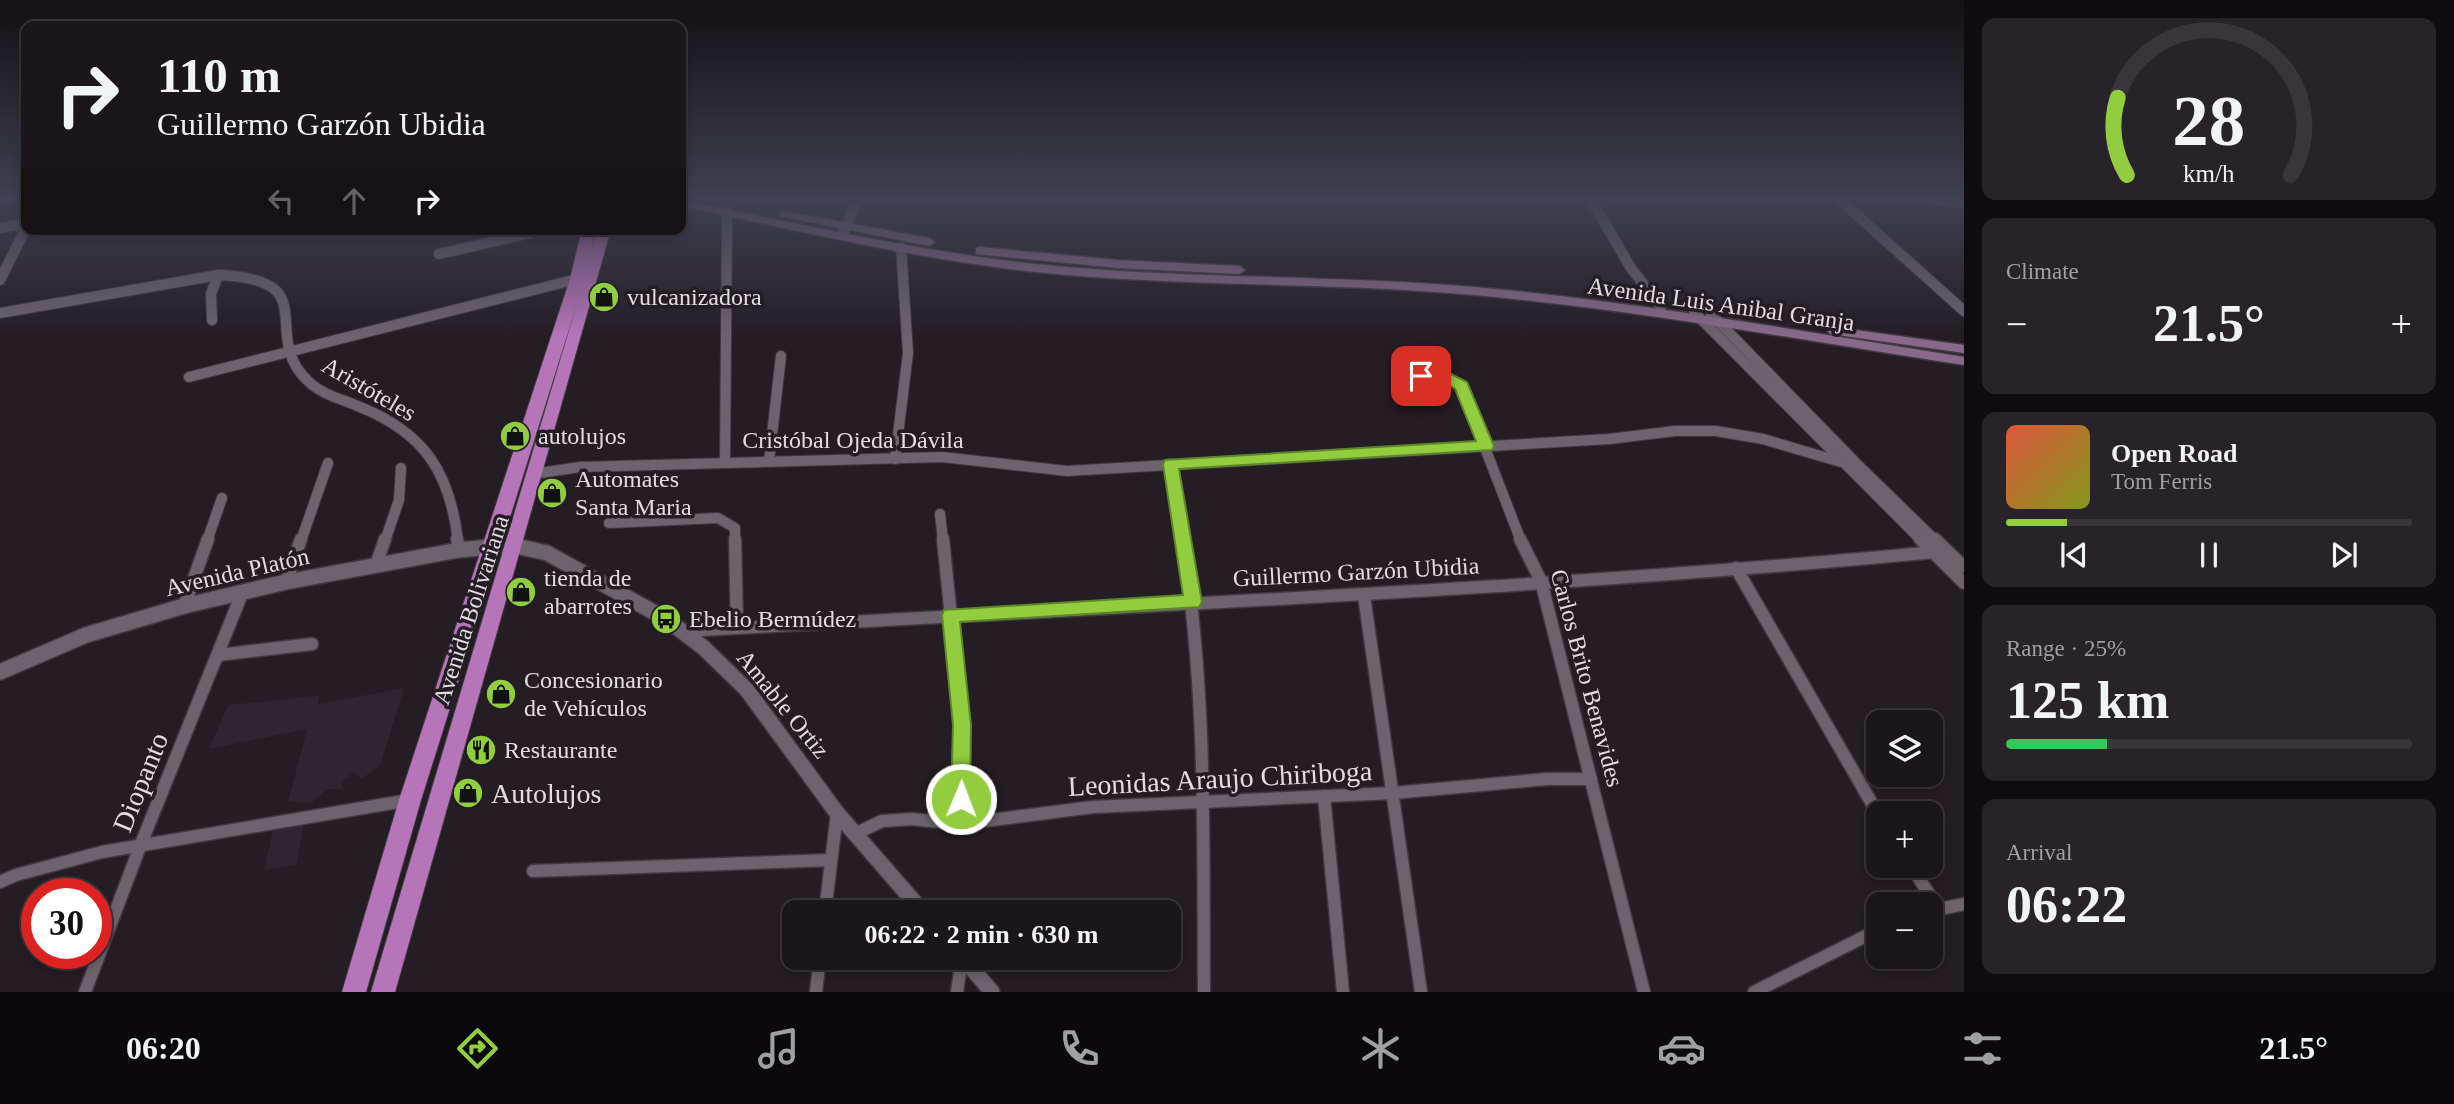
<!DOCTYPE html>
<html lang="en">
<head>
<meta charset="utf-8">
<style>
  body { margin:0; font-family:Georgia,serif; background:#282328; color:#f1f3f6; height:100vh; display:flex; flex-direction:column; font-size:26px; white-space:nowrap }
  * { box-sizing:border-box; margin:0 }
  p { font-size:23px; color:#a09fa3 }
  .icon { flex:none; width:38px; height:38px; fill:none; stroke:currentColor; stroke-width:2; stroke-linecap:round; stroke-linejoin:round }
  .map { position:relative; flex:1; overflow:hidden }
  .side { display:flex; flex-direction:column; gap:18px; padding:18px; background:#0f0c0f; width:490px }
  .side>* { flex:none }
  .guide { position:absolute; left:21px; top:21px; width:665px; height:214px; border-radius:14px; box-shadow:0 4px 10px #0003,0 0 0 2px #39353a; background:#1b161b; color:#f1f3f6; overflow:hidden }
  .buttons { position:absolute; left:1866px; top:710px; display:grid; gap:14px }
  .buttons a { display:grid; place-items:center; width:77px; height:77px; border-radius:14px; background:#1b161b; box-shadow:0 4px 10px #0003,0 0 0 2px #39353a; font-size:35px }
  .speed { position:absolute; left:21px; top:878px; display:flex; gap:14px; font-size:35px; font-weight:700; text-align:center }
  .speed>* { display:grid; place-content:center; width:91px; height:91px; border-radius:50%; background:#1b161b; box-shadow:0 4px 10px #0003,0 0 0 2px #39353a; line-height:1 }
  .speed .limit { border:10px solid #d22; background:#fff; color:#111 }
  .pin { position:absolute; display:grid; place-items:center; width:60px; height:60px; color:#fff; margin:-30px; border-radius:14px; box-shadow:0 4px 10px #0006 }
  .me { position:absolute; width:77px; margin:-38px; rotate:1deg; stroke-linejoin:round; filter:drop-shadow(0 0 5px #0008) }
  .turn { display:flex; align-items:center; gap:24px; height:147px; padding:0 21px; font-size:32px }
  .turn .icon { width:91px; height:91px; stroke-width:2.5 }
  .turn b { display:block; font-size:49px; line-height:60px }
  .lanes { display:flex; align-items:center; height:66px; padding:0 21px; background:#0003; justify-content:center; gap:35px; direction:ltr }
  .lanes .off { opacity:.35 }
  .big { font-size:52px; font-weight:700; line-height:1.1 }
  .side .widget { flex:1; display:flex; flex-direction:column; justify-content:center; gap:10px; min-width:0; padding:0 24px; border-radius:14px; background:#282328 }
  .side .dial { align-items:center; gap:0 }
  .dial svg { height:182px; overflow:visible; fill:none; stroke:#39353a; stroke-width:7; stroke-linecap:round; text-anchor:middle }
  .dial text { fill:#f1f3f6; stroke:none }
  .song { display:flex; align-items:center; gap:21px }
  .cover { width:84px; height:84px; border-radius:10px; background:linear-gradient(135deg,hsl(10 70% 55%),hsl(70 70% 35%)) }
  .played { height:7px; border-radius:4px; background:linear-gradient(90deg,#92cd3f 15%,#39353a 15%) }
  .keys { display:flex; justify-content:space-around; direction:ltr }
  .heat { display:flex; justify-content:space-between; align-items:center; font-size:38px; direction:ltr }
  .charge { height:10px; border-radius:5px; background:linear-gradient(90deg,#34c759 25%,#39353a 0) }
  .trip { position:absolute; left:782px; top:900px; width:399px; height:70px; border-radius:14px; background:#1b161b; box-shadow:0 4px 10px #0003,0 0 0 2px #39353a; font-weight:700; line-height:70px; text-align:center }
  .tabs { display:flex; height:112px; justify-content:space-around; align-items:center; background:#0b090b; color:#a09fa3 }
  .tabs .icon { width:49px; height:49px }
  .tabs .on { color:#92cd3f }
  .tabs b { font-size:32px; color:#f1f3f6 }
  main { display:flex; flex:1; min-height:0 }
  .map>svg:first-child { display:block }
</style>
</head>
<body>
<main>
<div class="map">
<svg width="1964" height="992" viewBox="0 0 1964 992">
  <rect width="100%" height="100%" fill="#241d24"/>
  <g fill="#2f2430">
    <path d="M 404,688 L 380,766 L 361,779 L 354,772 L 343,781 L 342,789 L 328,789 L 311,803 L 288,802 L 307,729 L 209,749 L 228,705 L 319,696 L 318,704 Z"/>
    <path d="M 304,825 L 296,865 L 264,870 L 273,831 Z"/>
  </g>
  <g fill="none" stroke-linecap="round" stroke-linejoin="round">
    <g stroke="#403a40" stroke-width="12">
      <g id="minor-far1">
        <path d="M 1590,198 L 1631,268 L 1661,307"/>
        <path d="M 1838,198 L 1964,311"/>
        <path d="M 1921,198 L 1964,203"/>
        <path d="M 0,228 L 26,224"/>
        <path d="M 843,235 L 853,209 L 861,198"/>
        <path d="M 439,254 L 547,229"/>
        <path d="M 0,280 L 26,228"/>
        <path d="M 1694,312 L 1922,541"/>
        <path d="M 0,313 L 218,275 C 327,279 258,334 308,381 C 322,395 342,399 360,407 C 425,433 450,473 458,541"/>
        <path d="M 1711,314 L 1856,463 L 1936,541"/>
        <path d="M 212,320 L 211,294 L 218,275"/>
        <path d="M 1421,376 L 1449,378 L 1461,386 L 1521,541"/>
        <path d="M 189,377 L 577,279"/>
        <path d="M 895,459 L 908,353 L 901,247"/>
        <path d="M 725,461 L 727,212"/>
        <path d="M 769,461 L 781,356"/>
        <path d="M 1170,464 L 1183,541"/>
        <path d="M 533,474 L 580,467 L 942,457 L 1067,471 L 1609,439 L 1675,431 L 1716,431 L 1763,439 L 1841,462"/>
        <path d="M 940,514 L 943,541"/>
        <path d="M 609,523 L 718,518 L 735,528 L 735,541"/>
        <path d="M 207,541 L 222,498"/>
        <path d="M 301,541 L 328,463"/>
        <path d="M 385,541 L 399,500 L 401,468"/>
      </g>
    </g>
    <g stroke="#403a40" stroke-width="15">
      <g id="minor">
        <path d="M 457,539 L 459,550"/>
        <path d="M 735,539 L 737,627"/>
        <path d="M 943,539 L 962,725 L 960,824"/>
        <path d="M 1182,539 C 1207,688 1203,841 1204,992"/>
        <path d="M 1520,539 L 1541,581 L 1644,992"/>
        <path d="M 1920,539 L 1964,583"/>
        <path d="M 1935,539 L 1964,567"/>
        <path d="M 376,565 L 385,539"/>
        <path d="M 1736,568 L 1878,814"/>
        <path d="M 286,582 L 301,539"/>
        <path d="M 1364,596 L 1421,992"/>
        <path d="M 184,606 L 208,539"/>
        <path d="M 684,631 C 1105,607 1526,591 1946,551"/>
        <path d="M 218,655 L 312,644"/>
        <path d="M 1324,796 L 1343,992"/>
        <path d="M 855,834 L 882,821 L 912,819 L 960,824 L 1093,807 L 1393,793 L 1547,779 L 1591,779"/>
        <path d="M 1911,866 L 1938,908"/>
        <path d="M 533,871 L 831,860"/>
        <path d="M 0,882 L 16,875 L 102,852 L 410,800"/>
        <path d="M 1930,911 L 1964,904"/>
        <path d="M 825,912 L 837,813"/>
        <path d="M 85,992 L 141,844 L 243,591"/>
        <path d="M 816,992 L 820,957"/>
        <path d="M 957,992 L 962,958"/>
        <path d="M 1754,992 L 1878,930"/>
      </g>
    </g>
    <g stroke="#403a40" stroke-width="18">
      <g id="tertiary">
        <path d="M 0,672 L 86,635 L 184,606 L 286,582 L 459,550 L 512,545 L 547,553 L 666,619 L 704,648 L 747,690 L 837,813 L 923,912"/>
        <path d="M 962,957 L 992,992"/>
      </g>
    </g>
    <g stroke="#403a40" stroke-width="3">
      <g id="secondary">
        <path d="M 681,200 C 802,224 923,253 1046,265 C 1188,279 1332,275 1475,287 C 1639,302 1801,331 1964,357 L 1964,365 C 1801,340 1639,310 1475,295 C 1332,282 1188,287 1046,273 C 923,261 802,231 681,206 Z"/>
        <path d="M 784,211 L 929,238 L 935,242 L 929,246 L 780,216 L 780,212 Z"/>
        <path d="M 980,247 L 1118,260 L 1239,266 L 1245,270 L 1239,274 L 1118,268 L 976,254 L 976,248 Z"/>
        <path d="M 1834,327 L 1964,345 L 1964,353 L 1830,334 L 1828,331 Z"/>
      </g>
    </g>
    <g stroke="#403a40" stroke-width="2">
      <path id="trunk" d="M 582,229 L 596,229 L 590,254 L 597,229 L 611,229 L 395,992 L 371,992 L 577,304 L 421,800 L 366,992 L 342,992 L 399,800 L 570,279 Z"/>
    </g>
    <use href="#minor-far1" stroke="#6c636c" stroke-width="10"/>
    <use href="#minor" stroke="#6c636c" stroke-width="12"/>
    <use href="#tertiary" stroke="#6c636c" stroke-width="15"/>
    <use href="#secondary" fill="#886989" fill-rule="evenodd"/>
    <use href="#trunk" fill="#b674b9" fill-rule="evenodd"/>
  </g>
  <linearGradient id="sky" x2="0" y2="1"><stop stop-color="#141014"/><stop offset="0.59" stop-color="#3f4050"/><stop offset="1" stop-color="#3f4050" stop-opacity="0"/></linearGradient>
  <rect width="1964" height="337" fill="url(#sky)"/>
  <path fill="#92cd3f" stroke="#5f8529" stroke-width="2" d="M 1421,371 L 1449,373 L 1467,382 L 1494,446 L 1492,450 L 1179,469 L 1202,602 L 1199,607 L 960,622 L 971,725 L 970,799 L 967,806 L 961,809 L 954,806 L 951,799 L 953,725 L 942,615 L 944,610 L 1183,595 L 1163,464 L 1165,460 L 1476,441 L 1455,389 L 1446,383 L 1416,380 L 1413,376 L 1416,372 Z"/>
  <defs>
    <g id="shop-disc" transform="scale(1.575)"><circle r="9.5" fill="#92cd3f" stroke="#241d24"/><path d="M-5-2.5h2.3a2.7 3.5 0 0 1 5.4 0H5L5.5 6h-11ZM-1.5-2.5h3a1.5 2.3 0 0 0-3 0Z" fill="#111"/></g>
    <g id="bus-disc" transform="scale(1.575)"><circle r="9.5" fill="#92cd3f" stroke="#241d24"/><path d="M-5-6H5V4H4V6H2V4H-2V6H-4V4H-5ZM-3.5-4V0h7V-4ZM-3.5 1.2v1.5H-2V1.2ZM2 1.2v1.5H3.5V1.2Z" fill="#111"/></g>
    <g id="restaurant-disc" transform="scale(1.575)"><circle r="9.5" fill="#92cd3f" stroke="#241d24"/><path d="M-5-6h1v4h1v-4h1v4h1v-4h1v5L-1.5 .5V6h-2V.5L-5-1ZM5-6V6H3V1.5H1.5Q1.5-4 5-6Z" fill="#111"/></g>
  </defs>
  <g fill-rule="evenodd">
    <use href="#shop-disc" x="604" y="297"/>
    <use href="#shop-disc" x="515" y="436"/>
    <use href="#shop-disc" x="552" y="493"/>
    <use href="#shop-disc" x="521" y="592"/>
    <use href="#bus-disc" x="666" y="619"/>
    <use href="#shop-disc" x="501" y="694"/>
    <use href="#restaurant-disc" x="481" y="750"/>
    <use href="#shop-disc" x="468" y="793"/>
  </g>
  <g text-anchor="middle" stroke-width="7" stroke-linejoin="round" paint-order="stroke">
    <g font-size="24" fill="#e2dde2" stroke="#241d24" text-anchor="start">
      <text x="627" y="305">vulcanizadora</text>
      <text x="538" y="444">autolujos</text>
      <text x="575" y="487">Automates<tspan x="575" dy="28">Santa Maria</tspan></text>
      <text x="544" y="586">tienda de<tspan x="544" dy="28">abarrotes</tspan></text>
      <text x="689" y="627">Ebelio Bermúdez</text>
      <text x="524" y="688">Concesionario<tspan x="524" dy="28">de Vehículos</tspan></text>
      <text x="504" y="758">Restaurante</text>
    </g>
    <g font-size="24" fill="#e2dde2" stroke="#241d24">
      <text transform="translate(1721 304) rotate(8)" y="8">Avenida Luis Anibal Granja</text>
      <text transform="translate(369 389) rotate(30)" y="8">Aristóteles</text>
      <text x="853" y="448">Cristóbal Ojeda Dávila</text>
      <text transform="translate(237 572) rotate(-13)" y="8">Avenida Platón</text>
      <text transform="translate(1356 572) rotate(-3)" y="8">Guillermo Garzón Ubidia</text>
      <text transform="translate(471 610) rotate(-72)" y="8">Avenida Bolivariana</text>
      <text transform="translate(1587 678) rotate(75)" y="8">Carlos Brito Benavides</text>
      <text transform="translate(783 704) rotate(51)" y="8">Amable Ortiz</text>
    </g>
    <g font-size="28" fill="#e2dde2" stroke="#241d24">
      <text transform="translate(1220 778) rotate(-3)" y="10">Leonidas Araujo Chiriboga</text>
      <text transform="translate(140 782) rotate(-68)" y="10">Diopanto</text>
    </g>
    <g font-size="28" fill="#e2dde2" stroke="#241d24" text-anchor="start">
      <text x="491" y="803">Autolujos</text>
    </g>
  </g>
</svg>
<div class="buttons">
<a><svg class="icon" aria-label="layers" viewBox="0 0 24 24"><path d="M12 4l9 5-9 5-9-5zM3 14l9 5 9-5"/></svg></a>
<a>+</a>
<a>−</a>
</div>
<div class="speed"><div class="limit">30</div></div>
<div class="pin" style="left:1421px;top:376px;background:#d93025"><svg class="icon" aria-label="arrive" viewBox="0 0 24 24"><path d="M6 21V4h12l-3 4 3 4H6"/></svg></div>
<svg class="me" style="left:961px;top:799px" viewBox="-20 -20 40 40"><circle r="17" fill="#92cd3f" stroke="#fff" stroke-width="3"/><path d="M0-11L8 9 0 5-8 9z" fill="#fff"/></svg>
<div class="trip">06:22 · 2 min · 630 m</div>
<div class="guide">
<div class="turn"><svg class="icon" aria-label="right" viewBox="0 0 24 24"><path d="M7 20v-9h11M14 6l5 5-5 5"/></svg><div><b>110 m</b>Guillermo Garzón Ubidia</div></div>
<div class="lanes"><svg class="icon off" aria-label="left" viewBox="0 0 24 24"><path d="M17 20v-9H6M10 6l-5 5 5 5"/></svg><svg class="icon off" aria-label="ahead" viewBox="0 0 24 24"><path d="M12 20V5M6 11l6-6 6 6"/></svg><svg class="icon" aria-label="right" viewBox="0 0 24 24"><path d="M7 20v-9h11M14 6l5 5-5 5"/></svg></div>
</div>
</div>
<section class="side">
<div class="widget dial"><svg viewBox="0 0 100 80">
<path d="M14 69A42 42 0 1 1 86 69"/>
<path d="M14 69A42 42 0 0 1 10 35" stroke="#92cd3f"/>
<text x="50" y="56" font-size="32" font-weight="700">28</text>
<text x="50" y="72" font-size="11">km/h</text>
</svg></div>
<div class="widget"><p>Climate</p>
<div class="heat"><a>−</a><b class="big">21.5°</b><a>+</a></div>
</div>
<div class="widget">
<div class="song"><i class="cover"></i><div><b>Open Road</b><p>Tom Ferris</p></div></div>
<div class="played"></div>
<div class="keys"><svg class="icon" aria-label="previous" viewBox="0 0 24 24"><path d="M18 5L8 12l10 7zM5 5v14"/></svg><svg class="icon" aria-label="pause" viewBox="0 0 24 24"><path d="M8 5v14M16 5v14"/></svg><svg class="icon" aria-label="next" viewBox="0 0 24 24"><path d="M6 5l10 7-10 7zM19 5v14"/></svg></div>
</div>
<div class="widget"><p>Range · 25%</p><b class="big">125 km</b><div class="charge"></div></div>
<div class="widget"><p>Arrival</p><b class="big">06:22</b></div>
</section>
</main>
<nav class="tabs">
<b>06:20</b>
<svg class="icon on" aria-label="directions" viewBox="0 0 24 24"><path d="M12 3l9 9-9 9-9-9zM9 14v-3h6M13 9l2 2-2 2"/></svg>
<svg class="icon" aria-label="music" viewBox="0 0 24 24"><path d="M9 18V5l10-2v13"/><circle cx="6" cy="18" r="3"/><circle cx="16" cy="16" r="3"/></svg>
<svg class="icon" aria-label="phone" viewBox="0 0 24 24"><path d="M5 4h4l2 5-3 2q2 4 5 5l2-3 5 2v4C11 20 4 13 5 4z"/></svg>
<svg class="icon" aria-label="climate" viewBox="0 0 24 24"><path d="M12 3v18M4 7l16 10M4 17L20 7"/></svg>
<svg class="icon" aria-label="car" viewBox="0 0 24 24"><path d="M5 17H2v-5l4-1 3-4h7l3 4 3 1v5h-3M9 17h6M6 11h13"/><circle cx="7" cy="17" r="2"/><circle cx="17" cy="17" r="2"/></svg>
<svg class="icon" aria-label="filters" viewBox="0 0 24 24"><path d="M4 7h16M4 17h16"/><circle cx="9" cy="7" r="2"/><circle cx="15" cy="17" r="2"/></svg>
<b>21.5°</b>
</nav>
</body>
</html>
